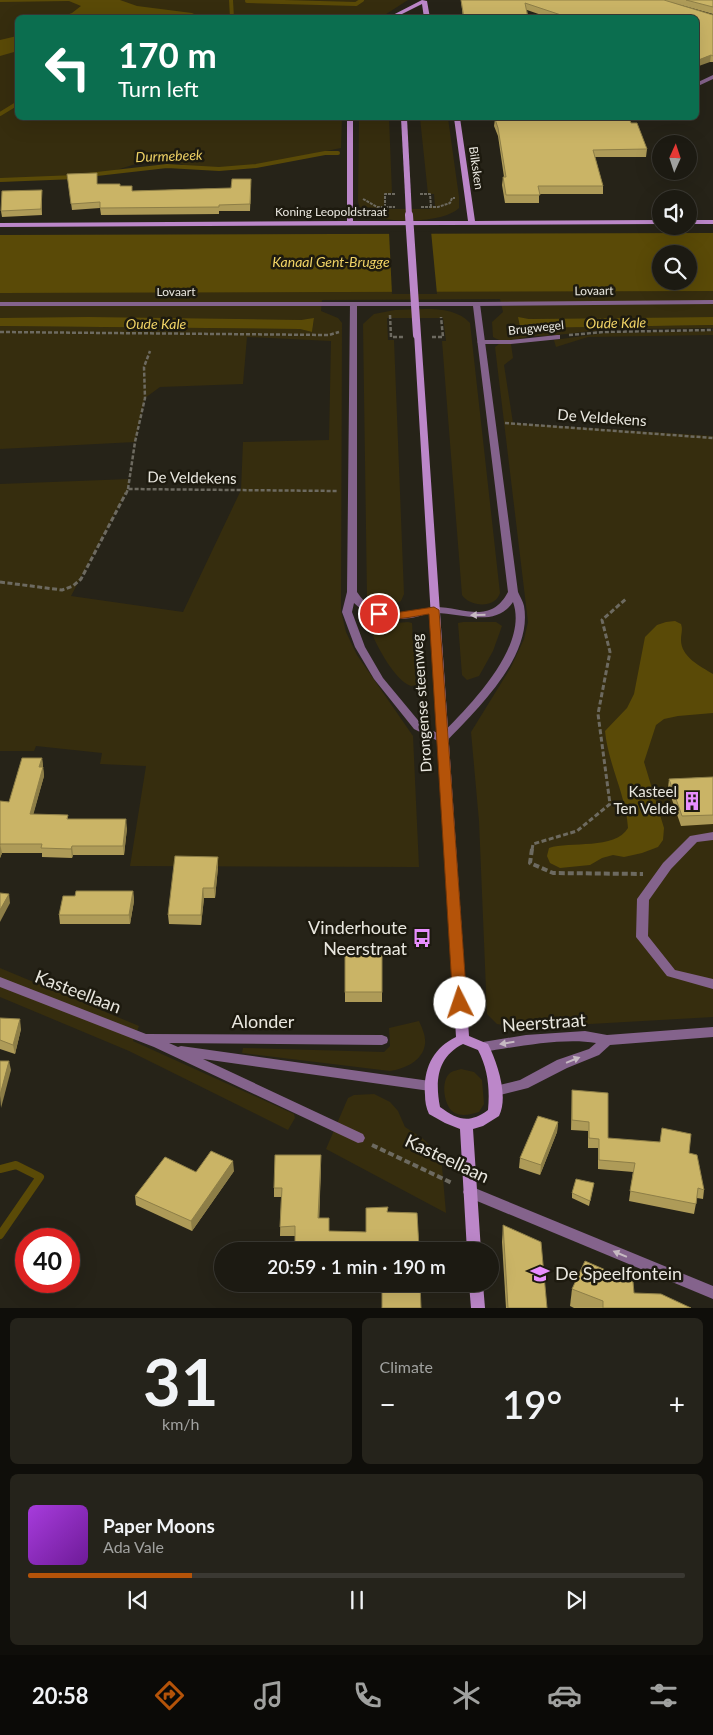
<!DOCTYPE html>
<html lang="en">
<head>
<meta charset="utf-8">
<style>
  body { margin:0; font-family:Lato,sans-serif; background:#25231b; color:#f1f3f6; height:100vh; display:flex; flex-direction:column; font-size:19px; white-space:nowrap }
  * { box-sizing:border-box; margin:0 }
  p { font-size:16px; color:#a0a19f }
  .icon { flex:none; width:28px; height:28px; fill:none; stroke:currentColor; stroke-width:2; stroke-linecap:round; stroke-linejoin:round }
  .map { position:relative; height:1308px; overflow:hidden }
  .details { display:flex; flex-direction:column; gap:10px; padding:10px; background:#0f0e0a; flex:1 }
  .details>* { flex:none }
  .banner { position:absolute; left:15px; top:15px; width:684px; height:105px; border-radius:8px; box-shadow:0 5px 20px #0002,0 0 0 1px #3a3832; background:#0b6e4f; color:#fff; overflow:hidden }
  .needle { width:32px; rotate:3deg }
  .buttons { position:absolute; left:652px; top:135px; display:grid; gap:10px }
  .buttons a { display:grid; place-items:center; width:45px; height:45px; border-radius:50%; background:#1c1a12; box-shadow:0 5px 20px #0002,0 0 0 1px #3a3832; font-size:25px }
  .speed { position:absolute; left:15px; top:1228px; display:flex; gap:10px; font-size:25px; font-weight:700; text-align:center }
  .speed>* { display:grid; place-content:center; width:65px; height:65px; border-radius:50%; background:#1c1a12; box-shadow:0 5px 20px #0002,0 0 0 1px #3a3832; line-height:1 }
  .speed .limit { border:8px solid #d22; background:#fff; color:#111 }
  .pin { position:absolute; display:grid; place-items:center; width:42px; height:42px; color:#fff; margin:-21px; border:2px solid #fff; border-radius:50%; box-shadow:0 1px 5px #0007 }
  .me { position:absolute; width:55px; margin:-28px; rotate:356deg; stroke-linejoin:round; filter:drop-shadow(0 0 4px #0008) }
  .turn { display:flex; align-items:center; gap:18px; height:105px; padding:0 20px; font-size:22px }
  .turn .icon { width:65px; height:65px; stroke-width:2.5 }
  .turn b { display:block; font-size:35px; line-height:42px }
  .big { font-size:38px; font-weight:600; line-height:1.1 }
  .details .tile { flex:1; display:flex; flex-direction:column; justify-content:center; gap:8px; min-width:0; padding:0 18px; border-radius:8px; background:#25231b }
  .details .dial { align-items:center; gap:0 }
  .dial b { font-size:65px; line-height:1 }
  .song { display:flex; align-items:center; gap:15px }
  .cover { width:60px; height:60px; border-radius:8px; background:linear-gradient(135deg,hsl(280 70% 55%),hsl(280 70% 35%)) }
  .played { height:5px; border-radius:2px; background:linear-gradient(90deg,#b45309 25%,#3a3832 25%) }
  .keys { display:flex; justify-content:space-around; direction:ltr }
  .heat { display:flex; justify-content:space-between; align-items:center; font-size:28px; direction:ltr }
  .details .tiles { flex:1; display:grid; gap:10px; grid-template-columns:1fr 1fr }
  .tile:last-child { grid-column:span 2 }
  .trip { position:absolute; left:214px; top:1242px; width:285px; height:50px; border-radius:25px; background:#1c1a12; box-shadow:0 5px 20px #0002,0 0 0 1px #3a3832; font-weight:600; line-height:50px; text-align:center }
  .tab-bar { display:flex; height:80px; justify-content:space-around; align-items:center; background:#0b0a07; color:#a0a19f }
  .tab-bar .icon { width:35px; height:35px }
  .tab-bar .selected { color:#b45309 }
  .tab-bar b { font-size:22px; color:#f1f3f6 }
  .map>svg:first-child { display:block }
</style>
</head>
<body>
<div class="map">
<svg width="713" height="1308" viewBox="0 0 713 1308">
  <rect width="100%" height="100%" fill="#262318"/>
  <g fill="#362d0e">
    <path d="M 0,0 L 408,0 L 380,18 L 18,18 L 18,118 L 342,118 L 341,148 L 235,170 L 191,168 L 162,156 L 113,171 L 65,178 L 0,182 Z"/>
    <path d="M 359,118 L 389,118 L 392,193 L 384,194 L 384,206 L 386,209 L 430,209 L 430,206 L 435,206 L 434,194 L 428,194 L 420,118 L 448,118 L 459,197 L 459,208 C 443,224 378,225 361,210 L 358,202 Z"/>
    <path d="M 550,290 L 713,291 L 713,317 L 529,319 L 519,318 L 522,331 L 531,328 L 713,325 L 713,328 C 677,329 641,328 606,330 C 583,331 560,336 537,336 C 522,336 507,346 493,337 L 492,322 L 503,312 L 500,299 L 322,300 L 321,311 L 338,318 L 342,323 L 341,611 L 346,632 L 357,655 L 413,736 L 419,867 L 130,866 L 146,766 L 100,764 L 102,753 L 36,746 L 34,751 L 0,751 L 0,484 L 130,479 L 128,489 L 71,596 L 183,612 L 241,490 L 243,442 L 329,440 L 331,341 L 247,337 L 243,384 L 160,387 L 145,398 L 135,442 L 0,449 L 0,326 L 300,329 L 312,332 L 314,319 L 301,320 L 0,318 L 0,293 Z"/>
    <path d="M 395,310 C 418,310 453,304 470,323 L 500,593 C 495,609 470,607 462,595 L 442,341 L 446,341 L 443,318 L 387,318 L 388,340 L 394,340 L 404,594 L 401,601 C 390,607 375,608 367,597 L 363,324 L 374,314 Z"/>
    <path d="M 713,331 L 713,335 L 588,337 L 556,347 L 554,340 L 604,333 Z"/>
    <path d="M 499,344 L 511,344 L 513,358 L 504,365 L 513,423 L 713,436 L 713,1017 L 520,1028 L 497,1024 L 487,1014 L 479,821 L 471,732 L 511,667 L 524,639 L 528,622 L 495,347 Z"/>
    <path d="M 408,622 L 412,623 L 416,685 L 411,686 C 395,681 376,645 370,629 L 372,625 Z"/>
    <path d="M 463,622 L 496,622 L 502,626 L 493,651 L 479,676 L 467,680 L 462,675 L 458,623 Z"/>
    <path d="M 0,968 L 139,1026 L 133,1041 L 294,1114 L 295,1118 L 288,1130 L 129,1051 L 0,997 Z"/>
    <path d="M 419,1021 C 422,1028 426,1036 425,1044 C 423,1061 404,1069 390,1071 L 242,1053 L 243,1048 L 384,1052 L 390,1046 L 389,1028 Z"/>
    <path d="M 461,1069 L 474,1072 L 482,1080 L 484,1104 L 479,1112 C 471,1114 463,1117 455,1113 C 444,1108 440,1081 450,1073 C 452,1071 458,1070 461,1069 Z"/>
    <path d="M 374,1094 L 390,1102 L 398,1111 L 405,1127 L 422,1138 L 441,1155 L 446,1213 L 326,1149 L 348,1098 L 354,1095 Z"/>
  </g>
  <g fill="#5a4a07" fill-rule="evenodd">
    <path d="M 0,0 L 120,0 L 137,6 L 192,13 L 200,17 L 124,17 L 125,14 L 114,14 L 109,17 L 61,17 L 72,13 L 81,6 L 69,1 L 0,2 Z"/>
    <path d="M 17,36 L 17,46 L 14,52 L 0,56 L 0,40 Z"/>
    <path d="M 713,233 L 713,291 L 0,293 L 0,235 ZM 661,254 L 689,254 L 689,281 L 661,281 Z"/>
    <path d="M 88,317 L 301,320 L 314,318 L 312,332 L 300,329 L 0,326 L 0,318 Z"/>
    <path d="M 518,317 L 529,319 L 713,317 L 713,325 L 531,328 L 521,331 Z"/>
    <path d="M 675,621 L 681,624 C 683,630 681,633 681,640 C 681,657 700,666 713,674 L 713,713 L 678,716 L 664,719 L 656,725 L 644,762 L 664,828 L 663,840 L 658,847 L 642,853 L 624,857 L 613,855 L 602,858 L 590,865 L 560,868 L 550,863 L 547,856 L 549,848 C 570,841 615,850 628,828 C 626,795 608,764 605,731 L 627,708 L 634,694 L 645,637 L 657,625 L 666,622 Z"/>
  </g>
  <path fill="#262318" d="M 431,231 L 437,294 L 392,294 L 389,232 Z"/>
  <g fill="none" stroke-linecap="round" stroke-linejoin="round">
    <g stroke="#5a4a07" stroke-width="4">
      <path d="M 231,0 L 232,18"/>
      <path d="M 247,1 L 356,4 L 362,0"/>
      <path d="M 0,114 L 18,103"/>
      <path d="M 88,175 L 167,166 L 219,169 L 256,166 L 325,153 L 338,153"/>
      <path d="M 0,180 L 76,177"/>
    </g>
    <path stroke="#5a4a07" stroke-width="8" d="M 0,1169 L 16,1165 L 40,1177 L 0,1235"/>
    <g stroke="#6d6a60" stroke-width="2" stroke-dasharray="3 1" stroke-linecap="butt">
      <path d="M 420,194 L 430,194 L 431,207"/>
      <path d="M 363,199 L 377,207 L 395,207"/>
      <path d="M 385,207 L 385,194 L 396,194"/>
      <path d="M 421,207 L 438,207 L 450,203 L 452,198 L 455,198"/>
    </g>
    <g stroke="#6d6a60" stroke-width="2.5" stroke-dasharray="4 2" stroke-linecap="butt">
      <path d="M 390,315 L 391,337 L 403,337"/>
      <path d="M 0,332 L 329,335 L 339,332"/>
      <path d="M 569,335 L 604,332 L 713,330"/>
      <path d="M 432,337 L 443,337 L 441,317"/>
      <path d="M 505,423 L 713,438"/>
      <path d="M 128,489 L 135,442 L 145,398 L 144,367 L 150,351"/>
      <path d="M 126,494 L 128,489 L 338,491"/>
    </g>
    <g stroke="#6d6a60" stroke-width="3" stroke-dasharray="5 2.5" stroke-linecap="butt">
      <path d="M 0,582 L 62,590 L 73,586 L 81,579 L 126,493"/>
      <path d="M 532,850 L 533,844 L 577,831 L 610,804 L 598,714 L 610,652 L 602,620 L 627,598"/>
    </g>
    <g stroke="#6d6a60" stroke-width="4" stroke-dasharray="6 3" stroke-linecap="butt">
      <path d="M 532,849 L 530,863 L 553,873 L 643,874"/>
      <path d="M 372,1145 L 452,1183"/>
    </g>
    <g fill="#84638c" fill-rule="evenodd">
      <path d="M 713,300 L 713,304 L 476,306 L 472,304 L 476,302 Z"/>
      <path d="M 0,302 L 353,302 L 357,304 L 353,306 L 0,306 Z"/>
      <path d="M 557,335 L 560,335 L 560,339 L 511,344 L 481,344 L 477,342 L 481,340 L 511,340 Z"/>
      <path d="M 713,832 L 713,840 L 697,842 L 671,869 L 649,900 L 648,936 L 675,970 L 713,979 L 713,989 L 667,976 L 636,937 L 637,899 L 663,863 L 690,836 Z"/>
    </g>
    <g fill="#84638c" fill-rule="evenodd">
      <path d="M 713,75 L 713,79 L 696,87 L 696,83 Z"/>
      <path d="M 350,302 L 476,302 L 480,304 L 518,592 C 520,597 523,601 524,606 C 533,657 477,709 446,742 L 442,743 L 414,729 L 374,679 L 355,647 L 342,612 L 347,592 ZM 357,306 L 473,306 L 508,592 C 490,626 462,606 433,607 C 425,608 418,611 410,612 C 389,616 369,611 357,592 ZM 513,602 C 529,647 469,706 441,735 L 422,725 L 383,678 L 365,647 L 352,612 L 354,603 C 369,618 391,621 411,618 C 419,617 426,613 434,613 C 459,612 495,629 513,602 Z"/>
      <path d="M 0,977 L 146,1034 L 382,1035 L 387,1037 L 388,1040 L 387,1043 L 382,1045 L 169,1043 L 178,1047 L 181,1046 L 430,1081 L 435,1082 L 437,1086 L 435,1090 L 430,1091 L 203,1059 L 363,1134 L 365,1138 L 363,1142 L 358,1143 L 154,1047 L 0,987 Z"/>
      <path d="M 713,1027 L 713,1037 L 610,1045 L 599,1055 L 567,1068 L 528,1088 L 496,1096 L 491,1095 L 489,1091 L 491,1087 L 520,1080 L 557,1060 L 589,1049 L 596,1043 C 564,1037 515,1047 483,1052 L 478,1050 L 477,1047 L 478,1044 L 483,1042 L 526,1035 L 585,1031 L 607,1035 Z"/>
      <path d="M 470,1186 L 713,1286 L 713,1299 L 465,1196 L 463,1192 L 465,1188 Z"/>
    </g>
    <g fill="#bc87c9" fill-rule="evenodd">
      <path d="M 422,0 L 427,1 L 430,18 L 424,18 L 422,4 L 394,18 L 387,18 Z"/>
      <path d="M 347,118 L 353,118 L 353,221 L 468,221 L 454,118 L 460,118 L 475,221 L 661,220 L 661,224 L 0,227 L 0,223 L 347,221 Z"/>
      <path d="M 401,118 L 407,118 L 411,195 L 408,197 L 405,195 Z"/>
      <rect x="689" y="220" width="24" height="4"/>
      <path d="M 414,333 L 417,333 L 421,335 L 469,1036 L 488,1044 C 497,1062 509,1096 499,1116 L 483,1126 L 473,1129 L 481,1251 L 467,1251 L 460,1129 L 445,1123 L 429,1114 C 426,1108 425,1101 425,1095 C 423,1069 433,1048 456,1037 ZM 463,1044 L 478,1050 C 488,1069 490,1089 488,1110 C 469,1124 458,1120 440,1107 C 435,1081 437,1057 463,1044 Z"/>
      <path d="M 469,1284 L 483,1284 L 485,1308 L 471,1308 Z"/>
    </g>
    <path stroke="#bc87c9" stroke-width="6" d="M 408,195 L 409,216"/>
    <path stroke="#bc87c9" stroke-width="8" d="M 409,215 L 417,335"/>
  </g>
  <g fill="#ae9b58">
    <path d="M 461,0 L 713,0 L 713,14 L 670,2 L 713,15 L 713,62 L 710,62 L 696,18 L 550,18 L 527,10 L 528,18 L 463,18 Z"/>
    <path d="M 610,118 L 629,118 L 631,123 L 647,149 L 646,157 L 595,157 L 603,186 L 603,194 L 539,194 L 539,203 L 505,203 L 502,185 L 503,177 L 504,177 L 498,136 L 494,126 L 495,119 Z"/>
    <path d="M 67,174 L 98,184 L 120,186 L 133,191 L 231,188 L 251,185 L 250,211 L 219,211 L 219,214 L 101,215 L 100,208 L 72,210 Z"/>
    <path d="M 42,197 L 42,215 L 2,217 L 1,211 Z"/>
    <path d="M 42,758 L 44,776 L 33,814 L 68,815 L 68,819 L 127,828 L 124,855 L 73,855 L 72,858 L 42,857 L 42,853 L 2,853 L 0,858 L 0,801 L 9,802 Z"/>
    <path d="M 713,777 L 713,824 L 681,826 L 668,788 L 669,779 Z"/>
    <path d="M 218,867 L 215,898 L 204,898 L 201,925 L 169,924 L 168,915 Z"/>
    <path d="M 133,891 L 134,901 L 130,924 L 60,924 L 59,915 L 75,896 Z"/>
    <rect x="345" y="952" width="37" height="50"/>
    <path d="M 0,1018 L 21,1029 L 15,1054 L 0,1049 Z"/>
    <path d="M 572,1090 L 608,1138 L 689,1153 L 704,1190 L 703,1199 L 697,1198 L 694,1214 L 629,1201 L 633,1172 L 598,1169 L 598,1148 L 588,1148 L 588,1131 L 571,1130 Z"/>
    <path d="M 558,1122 L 557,1132 L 540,1175 L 519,1168 L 520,1158 Z"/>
    <path d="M 321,1165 L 319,1218 L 329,1231 L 366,1232 L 387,1212 L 417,1213 L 419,1251 L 295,1251 L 295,1236 L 280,1236 L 281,1197 L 274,1197 L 274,1188 Z"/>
    <path d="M 234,1171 L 192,1231 L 136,1205 L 135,1196 Z"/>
    <path d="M 594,1183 L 589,1206 L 572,1198 L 572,1193 Z"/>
    <path d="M 503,1225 L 547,1308 L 506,1308 L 502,1242 Z"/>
    <path d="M 572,1289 L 634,1293 L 691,1308 L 574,1308 L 570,1306 Z"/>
  </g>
  <g fill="#8d7e47">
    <path d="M 711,55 L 710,62 L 696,67 L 696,61 Z"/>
    <path d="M 42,190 L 42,215 L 41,209 Z"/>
    <path d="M 42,758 L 44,776 L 31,823 L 30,814 L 39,767 Z"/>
    <path d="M 126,819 L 127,828 L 124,855 L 123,846 Z"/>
    <path d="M 0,844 L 2,853 L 0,858 Z"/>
    <path d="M 72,846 L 73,855 L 72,858 L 71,849 Z"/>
    <path d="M 218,857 L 218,867 L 215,898 L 214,888 Z"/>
    <path d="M 203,888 L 204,898 L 201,925 L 201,915 Z"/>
    <path d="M 133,891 L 134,901 L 130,924 L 129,915 Z"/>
    <path d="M 9,894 L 10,903 L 0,922 L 0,910 Z"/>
    <path d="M 20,1019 L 21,1029 L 15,1054 L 13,1045 Z"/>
    <path d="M 9,1061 L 11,1070 L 1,1108 L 0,1095 Z"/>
    <path d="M 558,1122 L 557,1132 L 540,1175 L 541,1165 Z"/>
    <path d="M 321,1155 L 321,1165 L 319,1227 L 318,1218 Z"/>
    <path d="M 233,1161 L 234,1171 L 192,1231 L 191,1221 Z"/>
  </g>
  <g fill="#cab466" stroke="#8d7e47">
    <path d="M 461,0 L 664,0 L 713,15 L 713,56 L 711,55 L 696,61 L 696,18 L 570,18 L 525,3 L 528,18 L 464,18 Z"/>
    <path d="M 686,0 L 713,0 L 713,7 Z"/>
    <path d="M 495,118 L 629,118 L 631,123 L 637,123 L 647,149 L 593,150 L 603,186 L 538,186 L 540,195 L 506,195 L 503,177 L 506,177 L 498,128 L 495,119 Z"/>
    <path d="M 97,173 L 97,184 L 120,184 L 120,186 L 132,186 L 132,191 L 231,188 L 232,179 L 251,179 L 250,204 L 219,205 L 219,207 L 100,208 L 100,202 L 71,204 L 67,174 Z"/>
    <path d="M 42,190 L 41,209 L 1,211 L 2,191 Z"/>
    <path d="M 22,758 L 42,758 L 39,767 L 43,767 L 30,814 L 68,815 L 67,819 L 126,819 L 123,846 L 72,846 L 71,849 L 41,848 L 42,844 L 0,844 L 0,845 L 0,801 L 9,802 Z"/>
    <path d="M 713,777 L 713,815 L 682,816 L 669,779 Z"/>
    <path d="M 175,856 L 218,857 L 214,888 L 203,888 L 201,915 L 168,915 Z"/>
    <path d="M 76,891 L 133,891 L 129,915 L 59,915 L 63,896 L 75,896 Z"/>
    <path d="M 0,893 L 9,894 L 0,910 Z"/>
    <rect x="345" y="952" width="37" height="40"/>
    <path d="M 0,1018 L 20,1019 L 13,1045 L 0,1040 Z"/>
    <path d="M 0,1061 L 9,1061 L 0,1095 Z"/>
    <path d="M 572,1090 L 608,1093 L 608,1138 L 660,1142 L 662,1128 L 691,1134 L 689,1153 L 697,1155 L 704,1190 L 698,1188 L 696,1204 L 630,1191 L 635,1163 L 599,1160 L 599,1139 L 589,1138 L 589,1122 L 572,1120 Z"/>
    <path d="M 538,1116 L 558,1122 L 541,1165 L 520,1158 Z"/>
    <path d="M 211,1151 L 233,1161 L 191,1221 L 135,1196 L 165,1157 L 196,1172 Z"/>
    <path d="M 275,1155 L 321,1155 L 318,1218 L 329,1218 L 329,1231 L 366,1232 L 366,1208 L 388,1207 L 387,1212 L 417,1213 L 419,1248 L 295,1248 L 295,1226 L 280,1227 L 282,1188 L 274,1188 Z"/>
    <path d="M 576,1179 L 594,1183 L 590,1201 L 572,1193 Z"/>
    <path d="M 503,1225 L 541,1242 L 547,1308 L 508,1308 Z"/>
    <path d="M 585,1261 L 633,1282 L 634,1293 L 661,1294 L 691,1308 L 603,1308 L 603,1301 L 572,1289 Z"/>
    <path d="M 382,1284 L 420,1284 L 421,1308 L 382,1308 Z"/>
  </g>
  <defs><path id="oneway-solid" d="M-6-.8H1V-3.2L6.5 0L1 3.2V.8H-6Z" transform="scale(1.25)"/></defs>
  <g fill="#c6b9c2">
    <use href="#oneway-solid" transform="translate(478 615) rotate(178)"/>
    <use href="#oneway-solid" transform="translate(507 1043) rotate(171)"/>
    <use href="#oneway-solid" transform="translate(573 1060) rotate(-22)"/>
    <use href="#oneway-solid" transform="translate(620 1254) rotate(-157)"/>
  </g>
  <path fill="#b45309" stroke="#753606" d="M 434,607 L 439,610 L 467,1003 L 465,1007 L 460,1008 L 455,1007 L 453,1003 L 429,614 C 415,616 384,624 373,614 L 379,611 L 394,613 Z"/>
  <defs>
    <g id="building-bare" transform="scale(1.5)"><path d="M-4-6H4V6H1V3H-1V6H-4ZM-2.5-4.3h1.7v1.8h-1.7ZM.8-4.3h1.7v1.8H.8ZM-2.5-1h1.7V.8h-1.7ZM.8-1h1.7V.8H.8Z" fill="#e88eff" stroke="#1d1a0f" stroke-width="2.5" paint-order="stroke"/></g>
    <g id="bus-bare" transform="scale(1.5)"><path d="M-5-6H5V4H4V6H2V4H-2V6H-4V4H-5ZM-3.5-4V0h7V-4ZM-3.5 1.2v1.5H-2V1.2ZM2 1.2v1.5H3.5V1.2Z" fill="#e88eff" stroke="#1d1a0f" stroke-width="2.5" paint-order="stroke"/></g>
    <g id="school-bare" transform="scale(1.5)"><path d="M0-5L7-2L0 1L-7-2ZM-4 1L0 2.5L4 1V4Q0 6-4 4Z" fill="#e88eff" stroke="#1d1a0f" stroke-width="2.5" paint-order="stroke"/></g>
  </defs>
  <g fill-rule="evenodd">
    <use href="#building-bare" x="692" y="801"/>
    <use href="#bus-bare" x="422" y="938"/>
    <use href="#school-bare" x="540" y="1274"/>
  </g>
  <g text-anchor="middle" stroke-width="5" stroke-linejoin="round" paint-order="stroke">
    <g font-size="12" fill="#e9e7df" stroke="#1d1a0f">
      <text transform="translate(476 168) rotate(82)" y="4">Bilksken</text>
      <text x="331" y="216">Koning Leopoldstraat</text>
      <text transform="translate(594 291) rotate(-1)" y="4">Lovaart</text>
      <text x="176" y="296">Lovaart</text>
      <text transform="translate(536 328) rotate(-6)" y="4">Brugwegel</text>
    </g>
    <g font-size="14" font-style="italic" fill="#efd265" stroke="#1d1a0f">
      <text transform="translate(169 156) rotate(-2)" y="5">Durmebeek</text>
      <text x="331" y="267">Kanaal Gent-Brugge</text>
      <text transform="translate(616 323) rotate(-1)" y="5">Oude Kale</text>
      <text x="156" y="329">Oude Kale</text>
    </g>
    <g font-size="15" fill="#e9e7df" stroke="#1d1a0f">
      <text transform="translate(602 418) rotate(4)" y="5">De Veldekens</text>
      <text transform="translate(192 478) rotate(1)" y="5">De Veldekens</text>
      <text transform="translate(422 703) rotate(-94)" y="5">Drongense steenweg</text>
    </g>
    <g font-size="15" fill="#e9e7df" stroke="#1d1a0f" text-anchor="end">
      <text x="677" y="797">Kasteel<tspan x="677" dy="17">Ten Velde</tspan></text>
    </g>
    <g font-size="18" fill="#e9e7df" stroke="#1d1a0f" text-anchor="end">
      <text x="407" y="934">Vinderhoute<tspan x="407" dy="21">Neerstraat</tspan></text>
      <text x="555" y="1280" text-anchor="start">De Speelfontein</text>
    </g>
    <g font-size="18" fill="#e9e7df" stroke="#1d1a0f">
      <text transform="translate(78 992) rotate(21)" y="6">Kasteellaan</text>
      <text x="263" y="1028">Alonder</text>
      <text transform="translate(544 1023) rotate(-4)" y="6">Neerstraat</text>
      <text transform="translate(447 1159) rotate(25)" y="6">Kasteellaan</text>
    </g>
  </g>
</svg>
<div class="buttons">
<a><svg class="needle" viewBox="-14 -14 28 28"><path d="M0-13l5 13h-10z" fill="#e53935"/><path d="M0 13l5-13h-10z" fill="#a0a19f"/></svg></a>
<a><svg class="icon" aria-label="sound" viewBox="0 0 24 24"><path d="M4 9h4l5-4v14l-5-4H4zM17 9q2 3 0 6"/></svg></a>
<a><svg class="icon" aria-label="search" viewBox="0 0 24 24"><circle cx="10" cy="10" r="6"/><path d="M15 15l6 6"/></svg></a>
</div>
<div class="speed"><div class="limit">40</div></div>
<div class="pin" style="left:379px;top:614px;background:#d93025"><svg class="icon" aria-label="arrive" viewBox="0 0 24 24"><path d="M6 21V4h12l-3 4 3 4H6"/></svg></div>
<svg class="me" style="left:460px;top:1003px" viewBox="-20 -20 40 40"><circle r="19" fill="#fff"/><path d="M0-13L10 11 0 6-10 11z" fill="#b45309"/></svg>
<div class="trip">20:59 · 1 min · 190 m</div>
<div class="banner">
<div class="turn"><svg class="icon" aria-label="left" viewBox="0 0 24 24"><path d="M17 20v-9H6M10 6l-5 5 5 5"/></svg><div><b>170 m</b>Turn left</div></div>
</div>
</div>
<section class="details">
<div class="tiles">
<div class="tile dial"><b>31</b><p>km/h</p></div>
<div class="tile"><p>Climate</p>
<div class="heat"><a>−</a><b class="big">19°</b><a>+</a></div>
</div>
<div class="tile">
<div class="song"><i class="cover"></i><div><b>Paper Moons</b><p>Ada Vale</p></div></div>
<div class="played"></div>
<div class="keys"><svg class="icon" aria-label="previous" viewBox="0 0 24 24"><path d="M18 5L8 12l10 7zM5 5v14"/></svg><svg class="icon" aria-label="pause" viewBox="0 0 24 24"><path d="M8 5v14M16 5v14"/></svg><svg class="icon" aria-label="next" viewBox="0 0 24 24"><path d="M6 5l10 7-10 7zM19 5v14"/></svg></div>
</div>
</div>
</section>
<nav class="tab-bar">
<b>20:58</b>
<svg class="icon selected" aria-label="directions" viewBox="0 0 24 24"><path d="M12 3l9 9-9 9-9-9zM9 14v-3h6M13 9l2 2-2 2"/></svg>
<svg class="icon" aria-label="music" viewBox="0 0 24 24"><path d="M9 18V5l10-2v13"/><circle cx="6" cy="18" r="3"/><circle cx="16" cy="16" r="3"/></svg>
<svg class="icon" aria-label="phone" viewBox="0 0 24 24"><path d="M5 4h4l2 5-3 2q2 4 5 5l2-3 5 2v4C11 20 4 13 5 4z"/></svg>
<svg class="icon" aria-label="climate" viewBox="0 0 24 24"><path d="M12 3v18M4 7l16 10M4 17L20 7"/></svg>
<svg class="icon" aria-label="car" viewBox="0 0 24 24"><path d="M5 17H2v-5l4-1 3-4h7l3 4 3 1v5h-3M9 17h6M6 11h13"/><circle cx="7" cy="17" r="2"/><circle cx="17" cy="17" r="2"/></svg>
<svg class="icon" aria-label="filters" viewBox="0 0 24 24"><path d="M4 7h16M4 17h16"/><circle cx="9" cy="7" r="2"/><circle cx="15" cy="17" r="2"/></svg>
</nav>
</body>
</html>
